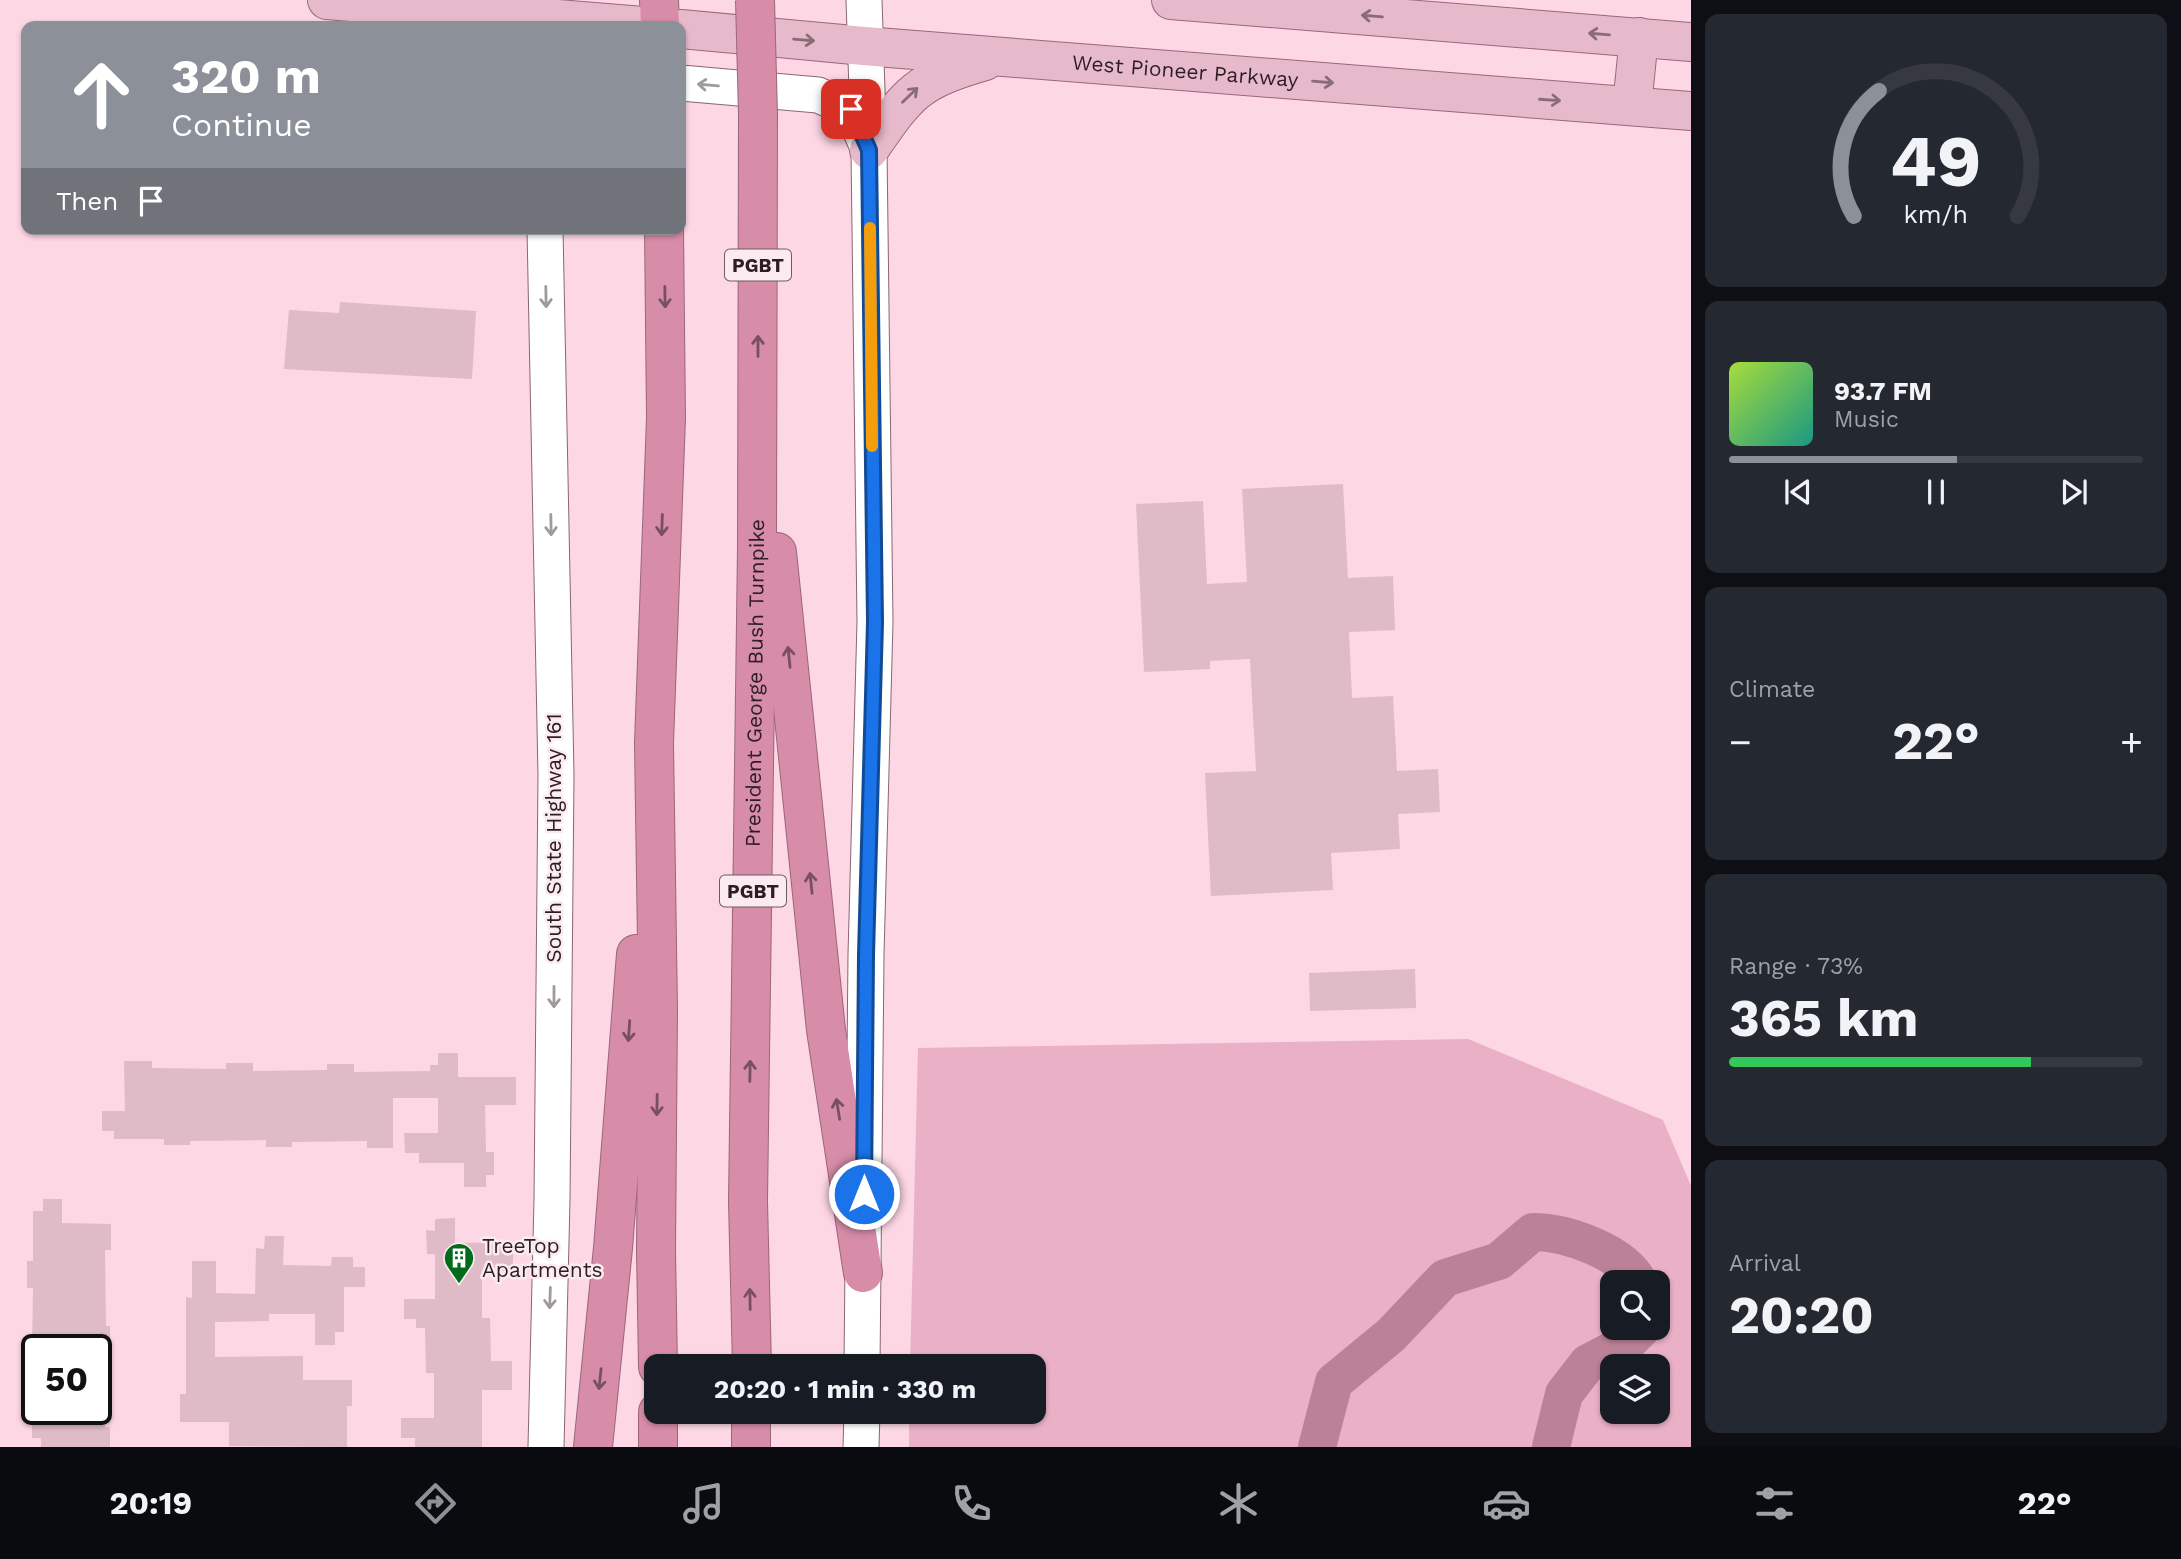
<!DOCTYPE html>
<html lang="en">
<head>
<meta charset="utf-8">
<style>
  body { margin:0; font-family:"Work Sans",sans-serif; background:#242831; color:#f1f3f6; height:100vh; display:flex; flex-direction:column; font-size:26px; white-space:nowrap }
  * { box-sizing:border-box; margin:0 }
  p { font-size:23px; color:#9ea1a6 }
  .icon { flex:none; width:38px; height:38px; fill:none; stroke:currentColor; stroke-width:2; stroke-linecap:round; stroke-linejoin:round }
  .map { position:relative; flex:1; overflow:hidden }
  .drawer { display:flex; flex-direction:column; gap:14px; padding:14px; background:#0d0f14; width:490px }
  .drawer>* { flex:none }
  .hud { position:absolute; left:21px; top:21px; width:665px; height:214px; border-radius:14px; box-shadow:0 2px 5px #0004; background:#8c9099; color:#fff; overflow:hidden }
  .fabs { position:absolute; left:1600px; top:1270px; display:grid; gap:14px }
  .fabs a { display:grid; place-items:center; width:70px; height:70px; border-radius:14px; background:#171b24; box-shadow:0 2px 5px #0004; font-size:35px }
  .speed { position:absolute; left:21px; top:1334px; display:flex; gap:14px; font-size:35px; font-weight:700; text-align:center }
  .speed>* { display:grid; place-content:center; width:91px; height:91px; border-radius:50%; background:#171b24; box-shadow:0 2px 5px #0004; line-height:1 }
  .speed .limit { border:4px solid #111; border-radius:10px; background:#fff; color:#111 }
  .pin { position:absolute; display:grid; place-items:center; width:60px; height:60px; color:#fff; margin:-30px; border-radius:14px; box-shadow:0 4px 10px #0006 }
  .me { position:absolute; width:77px; margin:-38px; rotate:0deg; stroke-linejoin:round; filter:drop-shadow(0 0 5px #0008) }
  .turn { display:flex; align-items:center; gap:24px; height:147px; padding:0 35px; font-size:32px }
  .turn .icon { width:91px; height:91px; stroke-width:2.5 }
  .turn b { display:block; font-size:49px; line-height:60px }
  .then { display:flex; align-items:center; height:66px; padding:0 35px; background:#0003; gap:14px; font-size:26px }
  .big { font-size:52px; font-weight:700; line-height:1.1 }
  .drawer .card { flex:1; display:flex; flex-direction:column; justify-content:center; gap:10px; min-width:0; padding:0 24px; border-radius:14px; background:#242831 }
  .drawer .dial { align-items:center; gap:0 }
  .dial svg { height:182px; overflow:visible; fill:none; stroke:#363941; stroke-width:7; stroke-linecap:round; text-anchor:middle }
  .dial text { fill:#f1f3f6; stroke:none }
  .song { display:flex; align-items:center; gap:21px }
  .cover { width:84px; height:84px; border-radius:10px; background:linear-gradient(135deg,hsl(80 70% 55%),hsl(170 70% 35%)) }
  .played { height:7px; border-radius:4px; background:linear-gradient(90deg,#8c9099 55%,#363941 55%) }
  .keys { display:flex; justify-content:space-around; direction:ltr }
  .heat { display:flex; justify-content:space-between; align-items:center; font-size:38px; direction:ltr }
  .charge { height:10px; border-radius:5px; background:linear-gradient(90deg,#34c759 73%,#363941 0) }
  .trip { position:absolute; left:644px; top:1354px; width:402px; height:70px; border-radius:14px; background:#171b24; box-shadow:0 2px 5px #0004; font-weight:700; line-height:70px; text-align:center }
  .dock { display:flex; height:112px; justify-content:space-around; align-items:center; background:#090b0e; color:#9ea1a6 }
  .dock .icon { width:49px; height:49px }
  .dock .active { color:#8c9099 }
  .dock b { font-size:32px; color:#f1f3f6 }
  main { display:flex; flex:1; min-height:0 }
  .map>svg:first-child { display:block }
</style>
</head>
<body>
<main>
<div class="map">
<svg width="1691" height="1447" viewBox="0 0 1691 1447">
  <rect width="100%" height="100%" fill="#fdd7e4"/>
  <path fill="#eab0c5" fill-rule="evenodd" d="M 1468,1039 L 1663,1120 L 1691,1186 L 1691,1447 L 909,1447 L 909,1412 L 1034,1412 L 1034,1367 L 910,1367 L 918,1048 ZM 1612,1283 L 1657,1283 L 1657,1328 L 1612,1328 ZM 1612,1367 L 1657,1367 L 1657,1412 L 1612,1412 Z"/>
  <g fill="none" stroke-linecap="round" stroke-linejoin="round">
    <g stroke="#bb8196" stroke-width="38">
      <path d="M 1317,1447 L 1334,1382 L 1391,1335 L 1445,1278 L 1499,1261 L 1533,1232 C 1566,1232 1624,1252 1639,1283"/>
      <path d="M 1551,1447 L 1564,1394 L 1588,1363 L 1628,1342 L 1642,1328"/>
    </g>
  </g>
  <g fill="#dfbac7">
    <path d="M 340,302 L 476,311 L 472,379 L 284,369 L 289,310 L 339,313 Z"/>
    <path d="M 1343,484 L 1348,578 L 1393,576 L 1395,630 L 1349,632 L 1352,698 L 1393,696 L 1397,771 L 1438,769 L 1440,812 L 1398,814 L 1400,849 L 1331,853 L 1333,890 L 1211,896 L 1205,773 L 1256,771 L 1250,659 L 1210,661 L 1210,669 L 1144,672 L 1136,504 L 1203,501 L 1207,584 L 1247,582 L 1242,489 Z"/>
    <path d="M 1415,969 L 1416,1008 L 1310,1011 L 1309,973 Z"/>
    <path d="M 438,1053 L 458,1053 L 458,1077 L 516,1077 L 516,1105 L 485,1105 L 486,1152 L 494,1152 L 494,1175 L 486,1175 L 486,1187 L 464,1187 L 464,1163 L 419,1163 L 419,1153 L 405,1153 L 404,1133 L 438,1133 L 438,1098 L 393,1098 L 393,1148 L 367,1148 L 367,1141 L 292,1142 L 292,1147 L 266,1147 L 266,1140 L 190,1141 L 190,1145 L 164,1145 L 164,1139 L 114,1139 L 114,1131 L 102,1131 L 102,1111 L 125,1111 L 124,1061 L 152,1061 L 152,1068 L 226,1069 L 226,1063 L 253,1063 L 253,1071 L 327,1070 L 327,1064 L 354,1064 L 354,1072 L 430,1071 L 430,1065 L 438,1065 Z"/>
    <path d="M 43,1199 L 62,1199 L 62,1223 L 111,1224 L 111,1250 L 105,1250 L 106,1326 L 110,1326 L 110,1349 L 32,1349 L 33,1288 L 27,1288 L 27,1261 L 33,1261 L 33,1211 L 43,1211 Z"/>
    <path d="M 455,1218 L 455,1243 L 513,1242 L 513,1271 L 482,1271 L 482,1318 L 490,1318 L 491,1361 L 512,1361 L 512,1390 L 482,1390 L 482,1447 L 415,1447 L 415,1438 L 401,1438 L 401,1418 L 434,1418 L 434,1373 L 426,1373 L 425,1328 L 416,1328 L 416,1319 L 404,1319 L 404,1299 L 435,1299 L 435,1254 L 427,1254 L 426,1230 L 435,1231 L 435,1219 Z"/>
    <path d="M 265,1236 L 284,1236 L 283,1265 L 331,1266 L 332,1257 L 353,1257 L 353,1267 L 365,1267 L 365,1287 L 344,1287 L 344,1332 L 335,1332 L 335,1345 L 315,1345 L 315,1314 L 269,1314 L 269,1321 L 215,1322 L 215,1357 L 303,1356 L 303,1380 L 352,1380 L 352,1406 L 347,1406 L 347,1447 L 229,1446 L 229,1422 L 180,1422 L 180,1394 L 186,1394 L 186,1297 L 192,1298 L 192,1261 L 216,1261 L 216,1293 L 255,1294 L 256,1248 L 264,1249 Z"/>
    <path d="M 32,1409 L 105,1409 L 105,1427 L 110,1427 L 110,1447 L 41,1447 L 41,1438 L 32,1438 Z"/>
  </g>
  <g fill="none" stroke-linecap="round" stroke-linejoin="round">
    <g stroke="#886773" stroke-width="37">
      <g id="secondary">
        <path d="M 681,83 L 818,95 L 851,109 L 866,143"/>
        <path d="M 545,229 L 556,775 L 552,1200 L 546,1447"/>
        <path d="M 862,1367 L 866,955 L 875,622 L 869,150 L 864,0"/>
        <path d="M 861,1447 L 862,1412"/>
      </g>
    </g>
    <g stroke="#9b6679" stroke-width="40">
      <g id="primary">
        <path d="M 327,0 L 643,26"/>
        <path d="M 1171,0 L 1691,42"/>
        <path id="s1" d="M 681,29 L 864,46 L 1691,111"/>
        <path d="M 1632,106 L 1639,37"/>
        <path d="M 869,150 C 909,92 916,81 985,61"/>
      </g>
    </g>
    <g stroke="#9b6679" stroke-width="40">
      <g id="motorway">
        <path d="M 659,0 L 660,26"/>
        <path d="M 777,552 L 826,1030 L 863,1273"/>
        <path d="M 658,1367 L 656,1250 L 658,1010 L 654,743 L 666,418 L 664,229"/>
        <path id="s2" d="M 752,1367 L 748,1201 L 757,549 L 758,115"/>
        <path d="M 593,1447 L 613,1248 L 636,954"/>
        <path d="M 658,1447 L 658,1412"/>
        <path d="M 751,1447 L 751,1412"/>
      </g>
    </g>
    <use href="#secondary" stroke="#fff" stroke-width="35"/>
    <use href="#primary" stroke="#e7bacb" stroke-width="38"/>
    <use href="#motorway" stroke="#d78ca8" stroke-width="38"/>
    <g stroke="#9b6679" stroke-width="40" stroke-linecap="butt">
      <path id="motorway-bridge" d="M 755,0 L 758,115"/>
    </g>
    <use href="#motorway-bridge" stroke="#d78ca8" stroke-width="38"/>
  </g>
  <defs><path id="oneway-shaft" d="M-6 0H5M1.5-3L5.5 0L1.5 3" fill="none" stroke-width="1.6" stroke-linecap="round" stroke-linejoin="round" transform="scale(1.75)"/></defs>
  <g stroke="#8a6c77">
    <use href="#oneway-shaft" transform="translate(1372 16) rotate(-175)"/>
    <use href="#oneway-shaft" transform="translate(1599 34) rotate(-175)"/>
    <use href="#oneway-shaft" transform="translate(804 40) rotate(5)"/>
    <use href="#oneway-shaft" transform="translate(1323 82) rotate(5)"/>
    <use href="#oneway-shaft" transform="translate(910 95) rotate(-44)"/>
    <use href="#oneway-shaft" transform="translate(1550 100) rotate(4)"/>
  </g>
  <g stroke="#a09a9c">
    <use href="#oneway-shaft" transform="translate(708 85) rotate(-175)"/>
    <use href="#oneway-shaft" transform="translate(546 297) rotate(89)"/>
    <use href="#oneway-shaft" transform="translate(551 525) rotate(89)"/>
    <use href="#oneway-shaft" transform="translate(554 997) rotate(90)"/>
    <use href="#oneway-shaft" transform="translate(550 1298) rotate(92)"/>
  </g>
  <g stroke="#79505f">
    <use href="#oneway-shaft" transform="translate(665 297) rotate(89)"/>
    <use href="#oneway-shaft" transform="translate(758 346) rotate(-90)"/>
    <use href="#oneway-shaft" transform="translate(662 525) rotate(92)"/>
    <use href="#oneway-shaft" transform="translate(789 657) rotate(-96)"/>
    <use href="#oneway-shaft" transform="translate(811 883) rotate(-96)"/>
    <use href="#oneway-shaft" transform="translate(629 1031) rotate(94)"/>
    <use href="#oneway-shaft" transform="translate(750 1071) rotate(-89)"/>
    <use href="#oneway-shaft" transform="translate(657 1105) rotate(91)"/>
    <use href="#oneway-shaft" transform="translate(838 1109) rotate(-99)"/>
    <use href="#oneway-shaft" transform="translate(750 1299) rotate(-91)"/>
    <use href="#oneway-shaft" transform="translate(600 1379) rotate(96)"/>
  </g>
  <g fill="none" stroke-linecap="round" stroke-linejoin="round">
    <g stroke="#114b97" stroke-width="18">
      <path id="route" d="M 851,109 L 869,150 L 875,622 L 866,955 L 864,1194"/>
    </g>
    <use href="#route" stroke="#1a73e8" stroke-width="12"/>
    <path stroke="#f59e0b" stroke-width="12" d="M 870,228 L 872,446"/>
  </g>
  <defs>
    <g id="building-pin" transform="scale(1.575)"><path d="M0 17L-7.5 6A9.5 9.5 0 1 1 7.5 6Z" fill="#006c1b" stroke="#fbebf0"/><path d="M-4-6H4V6H1V3H-1V6H-4ZM-2.5-4.3h1.7v1.8h-1.7ZM.8-4.3h1.7v1.8H.8ZM-2.5-1h1.7V.8h-1.7ZM.8-1h1.7V.8H.8Z" fill="#fff"/></g>
  </defs>
  <g fill-rule="evenodd">
    <use href="#building-pin" x="459" y="1258"/>
  </g>
  <g text-anchor="middle" stroke-width="5" stroke-linejoin="round" paint-order="stroke">
    <g fill="#fbebf0" stroke="#6a5c60" stroke-width="2">
      <rect x="725" y="249.5" width="66" height="31" rx="5"/>
      <rect x="720" y="875.5" width="66" height="31" rx="5"/>
    </g>
    <g font-size="19" font-weight="bold" fill="#2c1e23">
      <text x="758" y="272">PGBT</text>
      <text x="753" y="898">PGBT</text>
    </g>
    <g font-size="21" fill="#2c1e23" stroke="#fbebf0">
      <text dy="7" stroke="none"><textPath href="#s1" startOffset="506">West Pioneer Parkway</textPath></text>
      <text dy="7" stroke="none"><textPath href="#s2" startOffset="684">President George Bush Turnpike</textPath></text>
      <text transform="translate(554 838) rotate(-90)" y="7">South State Highway 161</text>
    </g>
    <g font-size="21" fill="#2c1e23" stroke="#fbebf0" text-anchor="start">
      <text x="482" y="1253">TreeTop<tspan x="482" dy="24">Apartments</tspan></text>
    </g>
  </g>
</svg>
<div class="fabs">
<a><svg class="icon" aria-label="search" viewBox="0 0 24 24"><circle cx="10" cy="10" r="6"/><path d="M15 15l6 6"/></svg></a>
<a><svg class="icon" aria-label="layers" viewBox="0 0 24 24"><path d="M12 4l9 5-9 5-9-5zM3 14l9 5 9-5"/></svg></a>
</div>
<div class="speed"><div class="limit">50</div></div>
<div class="pin" style="left:851px;top:109px;background:#d93025"><svg class="icon" aria-label="arrive" viewBox="0 0 24 24"><path d="M6 21V4h12l-3 4 3 4H6"/></svg></div>
<svg class="me" style="left:864px;top:1194px" viewBox="-20 -20 40 40"><circle r="17" fill="#1a73e8" stroke="#fff" stroke-width="3"/><path d="M0-11L8 9 0 5-8 9z" fill="#fff"/></svg>
<div class="trip">20:20 · 1 min · 330 m</div>
<div class="hud">
<div class="turn"><svg class="icon" aria-label="ahead" viewBox="0 0 24 24"><path d="M12 20V5M6 11l6-6 6 6"/></svg><div><b>320 m</b>Continue</div></div>
<div class="then">Then<svg class="icon" aria-label="arrive" viewBox="0 0 24 24"><path d="M6 21V4h12l-3 4 3 4H6"/></svg></div>
</div>
</div>
<section class="drawer">
<div class="card dial"><svg viewBox="0 0 100 80">
<path d="M14 69A42 42 0 1 1 86 69"/>
<path d="M14 69A42 42 0 0 1 25 14" stroke="#8c9099"/>
<text x="50" y="56" font-size="32" font-weight="700">49</text>
<text x="50" y="72" font-size="11">km/h</text>
</svg></div>
<div class="card">
<div class="song"><i class="cover"></i><div><b>93.7 FM</b><p>Music</p></div></div>
<div class="played"></div>
<div class="keys"><svg class="icon" aria-label="previous" viewBox="0 0 24 24"><path d="M18 5L8 12l10 7zM5 5v14"/></svg><svg class="icon" aria-label="pause" viewBox="0 0 24 24"><path d="M8 5v14M16 5v14"/></svg><svg class="icon" aria-label="next" viewBox="0 0 24 24"><path d="M6 5l10 7-10 7zM19 5v14"/></svg></div>
</div>
<div class="card"><p>Climate</p>
<div class="heat"><a>−</a><b class="big">22°</b><a>+</a></div>
</div>
<div class="card"><p>Range · 73%</p><b class="big">365 km</b><div class="charge"></div></div>
<div class="card"><p>Arrival</p><b class="big">20:20</b></div>
</section>
</main>
<nav class="dock">
<b>20:19</b>
<svg class="icon active" aria-label="directions" viewBox="0 0 24 24"><path d="M12 3l9 9-9 9-9-9zM9 14v-3h6M13 9l2 2-2 2"/></svg>
<svg class="icon" aria-label="music" viewBox="0 0 24 24"><path d="M9 18V5l10-2v13"/><circle cx="6" cy="18" r="3"/><circle cx="16" cy="16" r="3"/></svg>
<svg class="icon" aria-label="phone" viewBox="0 0 24 24"><path d="M5 4h4l2 5-3 2q2 4 5 5l2-3 5 2v4C11 20 4 13 5 4z"/></svg>
<svg class="icon" aria-label="climate" viewBox="0 0 24 24"><path d="M12 3v18M4 7l16 10M4 17L20 7"/></svg>
<svg class="icon" aria-label="car" viewBox="0 0 24 24"><path d="M5 17H2v-5l4-1 3-4h7l3 4 3 1v5h-3M9 17h6M6 11h13"/><circle cx="7" cy="17" r="2"/><circle cx="17" cy="17" r="2"/></svg>
<svg class="icon" aria-label="filters" viewBox="0 0 24 24"><path d="M4 7h16M4 17h16"/><circle cx="9" cy="7" r="2"/><circle cx="15" cy="17" r="2"/></svg>
<b>22°</b>
</nav>
</body>
</html>
